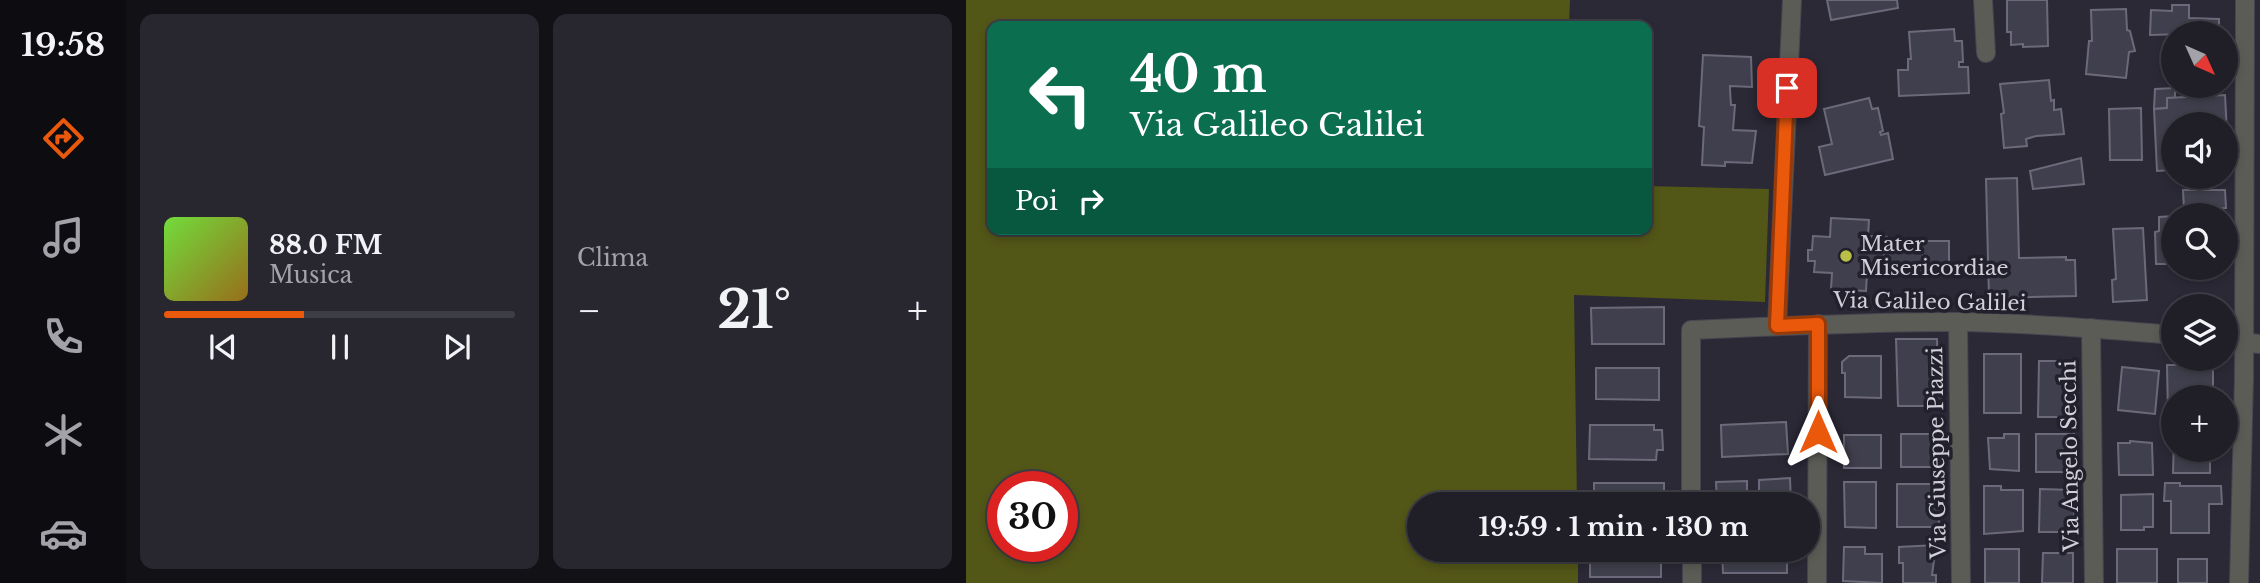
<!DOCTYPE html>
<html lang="it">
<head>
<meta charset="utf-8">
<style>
  body { margin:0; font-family:"Libre Baskerville",serif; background:#282730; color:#f1f3f6; height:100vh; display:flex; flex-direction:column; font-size:26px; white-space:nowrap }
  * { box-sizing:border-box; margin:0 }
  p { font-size:23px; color:#a2a2a8 }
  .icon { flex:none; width:38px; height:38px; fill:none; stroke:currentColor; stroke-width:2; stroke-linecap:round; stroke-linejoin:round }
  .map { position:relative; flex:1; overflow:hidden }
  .sheet { display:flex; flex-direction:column; gap:14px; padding:14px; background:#121116; width:840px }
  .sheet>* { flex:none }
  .guide { position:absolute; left:21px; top:21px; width:665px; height:214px; border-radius:14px; box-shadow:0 4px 10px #0003,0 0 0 2px #3d3d45; background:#0b6e4f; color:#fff; overflow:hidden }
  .needle { width:46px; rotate:135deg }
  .fabs { position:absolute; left:1195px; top:21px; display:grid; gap:14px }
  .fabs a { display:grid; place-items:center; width:77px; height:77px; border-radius:50%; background:#201f28; box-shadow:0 4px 10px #0003,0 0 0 2px #3d3d45; font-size:35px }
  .speed { position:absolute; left:21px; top:471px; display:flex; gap:14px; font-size:35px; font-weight:700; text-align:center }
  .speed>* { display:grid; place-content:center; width:91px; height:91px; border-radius:50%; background:#201f28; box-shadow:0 4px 10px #0003,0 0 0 2px #3d3d45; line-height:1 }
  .speed .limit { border:10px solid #d22; background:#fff; color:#111 }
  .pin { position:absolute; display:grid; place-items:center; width:60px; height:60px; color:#fff; margin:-30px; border-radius:14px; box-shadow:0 4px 10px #0006 }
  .me { position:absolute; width:77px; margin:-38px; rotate:0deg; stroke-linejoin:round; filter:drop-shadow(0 0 5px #0008) }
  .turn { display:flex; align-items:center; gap:24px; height:147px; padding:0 28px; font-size:32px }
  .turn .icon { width:91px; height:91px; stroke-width:2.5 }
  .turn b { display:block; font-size:49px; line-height:60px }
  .then { display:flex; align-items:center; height:66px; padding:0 28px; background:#0003; gap:14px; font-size:26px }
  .big { font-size:52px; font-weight:700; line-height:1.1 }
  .sheet .widget { flex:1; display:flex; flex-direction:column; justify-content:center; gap:10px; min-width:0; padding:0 24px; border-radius:14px; background:#282730 }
  .song { display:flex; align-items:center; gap:21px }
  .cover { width:84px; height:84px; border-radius:10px; background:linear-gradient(135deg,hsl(100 70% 55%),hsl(40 70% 35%)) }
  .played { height:7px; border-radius:4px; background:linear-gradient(90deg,#ea580c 40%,#3d3d45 40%) }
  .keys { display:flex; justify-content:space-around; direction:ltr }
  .heat { display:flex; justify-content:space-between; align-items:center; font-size:38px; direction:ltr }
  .sheet .tiles { flex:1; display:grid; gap:14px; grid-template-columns:repeat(2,1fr) }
  .trip { position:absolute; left:441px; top:492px; width:413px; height:70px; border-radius:35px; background:#201f28; box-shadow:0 4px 10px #0003,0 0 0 2px #3d3d45; font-weight:700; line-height:70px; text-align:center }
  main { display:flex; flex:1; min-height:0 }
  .dock { display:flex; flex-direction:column; width:126px; justify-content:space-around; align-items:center; background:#0d0c10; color:#a2a2a8 }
  .dock .icon { width:49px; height:49px }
  .dock .on { color:#ea580c }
  .dock b { font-size:32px; color:#f1f3f6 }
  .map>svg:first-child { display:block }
</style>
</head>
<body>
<main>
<nav class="dock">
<b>19:58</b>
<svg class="icon on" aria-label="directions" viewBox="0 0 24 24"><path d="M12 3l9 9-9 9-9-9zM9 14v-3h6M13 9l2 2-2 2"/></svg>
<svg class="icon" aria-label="music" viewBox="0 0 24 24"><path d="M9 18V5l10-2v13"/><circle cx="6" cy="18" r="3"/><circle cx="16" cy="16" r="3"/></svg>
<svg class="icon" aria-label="phone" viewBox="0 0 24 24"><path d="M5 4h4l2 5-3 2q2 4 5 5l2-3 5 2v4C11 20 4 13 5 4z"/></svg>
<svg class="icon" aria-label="climate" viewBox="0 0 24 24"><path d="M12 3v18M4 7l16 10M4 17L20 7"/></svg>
<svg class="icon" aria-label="car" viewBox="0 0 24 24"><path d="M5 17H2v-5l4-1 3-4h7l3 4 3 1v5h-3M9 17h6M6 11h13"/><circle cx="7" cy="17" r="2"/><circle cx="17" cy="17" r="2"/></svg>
</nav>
<section class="sheet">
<div class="tiles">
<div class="widget">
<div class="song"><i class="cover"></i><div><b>88.0 FM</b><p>Musica</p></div></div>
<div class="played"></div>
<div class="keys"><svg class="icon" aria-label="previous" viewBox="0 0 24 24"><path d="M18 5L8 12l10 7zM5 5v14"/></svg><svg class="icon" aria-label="pause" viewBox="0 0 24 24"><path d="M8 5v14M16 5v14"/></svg><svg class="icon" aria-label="next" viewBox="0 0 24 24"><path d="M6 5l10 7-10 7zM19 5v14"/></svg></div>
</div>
<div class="widget"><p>Clima</p>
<div class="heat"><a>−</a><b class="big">21°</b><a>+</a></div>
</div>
</div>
</section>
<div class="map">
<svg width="1294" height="583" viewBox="0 0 1294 583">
  <rect width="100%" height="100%" fill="#2b2936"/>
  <path fill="#525617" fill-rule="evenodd" d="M 0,0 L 604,0 L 603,26 L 26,26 L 26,229 L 681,229 L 681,186 L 803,189 L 799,302 L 608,295 L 611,504 L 453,504 L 453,550 L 612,550 L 612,583 L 0,583 ZM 37,486 L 96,486 L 96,546 L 37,546 Z"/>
  <g fill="#403f4d" stroke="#6c6a7a" stroke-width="2">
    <path d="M 861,0 L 931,0 L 932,8 L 865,20 Z"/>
    <path d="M 1041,0 L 1081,0 L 1082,46 L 1057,47 L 1057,44 L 1045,45 L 1045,32 L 1041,32 Z"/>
    <path d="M 1206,5 L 1223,5 L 1223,18 L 1253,19 L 1253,33 L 1184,35 L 1185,10 L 1206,11 Z"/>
    <path d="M 1160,9 L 1161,30 L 1164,31 L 1169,51 L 1163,52 L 1160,78 L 1120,74 L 1123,41 L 1126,41 L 1125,10 Z"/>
    <path d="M 988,29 L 989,41 L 996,41 L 997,62 L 993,62 L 993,67 L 1002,67 L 1003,93 L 933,96 L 932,70 L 942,70 L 942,59 L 945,59 L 943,32 Z"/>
    <path d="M 737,55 L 785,57 L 786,87 L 764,86 L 764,90 L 765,105 L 769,105 L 767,130 L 790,131 L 786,163 L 759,162 L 759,166 L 736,165 L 738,127 L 733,126 Z"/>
    <path d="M 1083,80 L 1085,101 L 1088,100 L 1088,110 L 1095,109 L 1098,134 L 1070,136 L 1060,139 L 1061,146 L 1038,148 L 1035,114 L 1038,113 L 1034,84 Z"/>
    <path d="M 1209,88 L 1209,98 L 1201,98 L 1201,108 L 1188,109 L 1189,89 Z"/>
    <path d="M 1259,95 L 1263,170 L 1260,171 L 1260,124 L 1208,124 L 1208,173 L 1207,170 L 1191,171 L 1188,109 L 1201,108 L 1201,98 Z"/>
    <path d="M 903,98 L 906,109 L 912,108 L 917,131 L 914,132 L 915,135 L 922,133 L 927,159 L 859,175 L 853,147 L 866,144 L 858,109 Z"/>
    <path d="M 1175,108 L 1176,160 L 1144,160 L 1143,109 Z"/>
    <path d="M 681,129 L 685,129 L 684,160 L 681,160 Z"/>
    <path d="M 1115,158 L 1118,184 L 1067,189 L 1064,171 Z"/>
    <path d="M 1051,178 L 1053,258 L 1100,257 L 1100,260 L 1109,260 L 1110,296 L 1023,298 L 1020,179 Z"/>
    <path d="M 1217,190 L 1259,190 L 1260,208 L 1218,209 Z"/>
    <path d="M 1208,216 L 1208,264 L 1190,264 L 1189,232 L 1193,231 L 1193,217 Z"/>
    <path d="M 865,218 L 903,220 L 902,236 L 921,237 L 917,274 L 901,273 L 900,291 L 865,289 L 866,273 L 848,272 L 849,261 L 842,261 L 842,250 L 846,250 L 847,236 L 864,237 Z"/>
    <path d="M 1177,228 L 1181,300 L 1147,302 L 1146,280 L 1150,279 L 1147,229 Z"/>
    <path d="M 919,241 L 983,241 L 983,276 L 917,274 Z"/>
    <path d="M 698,307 L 698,344 L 626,344 L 625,308 Z"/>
    <path d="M 930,339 L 971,339 L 972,376 L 975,376 L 976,406 L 932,406 Z"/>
    <rect x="1018" y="354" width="37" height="59"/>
    <path d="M 883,356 L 915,356 L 915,398 L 879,397 L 879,373 L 876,373 L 876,362 Z"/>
    <path d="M 1073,361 L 1111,361 L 1110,417 L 1072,417 Z"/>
    <path d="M 1201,365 L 1247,365 L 1247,397 L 1208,397 L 1208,414 L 1202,414 Z"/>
    <path d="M 1156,367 L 1193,371 L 1189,414 L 1152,410 Z"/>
    <path d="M 630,368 L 693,368 L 693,400 L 630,399 Z"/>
    <path d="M 820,422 L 822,454 L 756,457 L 755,425 Z"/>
    <path d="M 624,425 L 688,425 L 688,430 L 696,430 L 697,450 L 691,450 L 690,460 L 623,459 Z"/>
    <path d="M 935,434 L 968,434 L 970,467 L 935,467 Z"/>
    <path d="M 1038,434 L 1053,434 L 1053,471 L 1024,469 L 1022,438 L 1038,438 Z"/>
    <path d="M 1070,434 L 1108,434 L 1108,451 L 1111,451 L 1111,472 L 1070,472 Z"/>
    <rect x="878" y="435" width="37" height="33"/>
    <path d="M 1208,438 L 1208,450 L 1244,450 L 1244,473 L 1207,473 Z"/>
    <path d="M 1164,441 L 1186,443 L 1187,475 L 1153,475 L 1152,443 L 1164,443 Z"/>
    <path d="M 824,478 L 825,504 L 751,504 L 750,482 L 781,481 L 781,497 L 793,496 L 793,480 Z"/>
    <path d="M 878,482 L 910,482 L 910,528 L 879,527 Z"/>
    <rect x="628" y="483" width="70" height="21"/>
    <path d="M 1199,483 L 1214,483 L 1214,486 L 1255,486 L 1256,504 L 1243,504 L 1243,533 L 1205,533 L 1205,501 L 1198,501 Z"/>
    <path d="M 931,484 L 972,484 L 973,527 L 931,527 Z"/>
    <path d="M 1018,486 L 1035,486 L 1035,490 L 1057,490 L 1057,531 L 1018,534 Z"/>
    <path d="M 1074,489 L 1107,490 L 1107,499 L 1109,499 L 1107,532 L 1073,532 Z"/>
    <path d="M 1187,494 L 1187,527 L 1178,527 L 1178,530 L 1155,530 L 1155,495 Z"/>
    <path d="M 970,545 L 966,575 L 970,575 L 970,583 L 937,583 L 937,563 L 933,563 L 933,547 Z"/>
    <path d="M 878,547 L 899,547 L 899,554 L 916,554 L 916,583 L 877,581 Z"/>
    <rect x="1019" y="549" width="34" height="34"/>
    <rect x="1151" y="549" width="40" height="34"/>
    <rect x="624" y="550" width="71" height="27"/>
    <path d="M 756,550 L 821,550 L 821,573 L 757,573 Z"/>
    <path d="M 1077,553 L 1107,553 L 1107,583 L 1076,583 Z"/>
    <rect x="1212" y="559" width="29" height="24"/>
  </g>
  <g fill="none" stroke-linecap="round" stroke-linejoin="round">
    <g stroke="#464450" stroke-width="20">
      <g id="minor">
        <path d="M 1017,0 L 1020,53"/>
        <path d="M 992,322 L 995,583"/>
        <path d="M 811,326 L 826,0"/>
        <path d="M 1125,328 L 1128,583"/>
        <path d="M 1260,340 L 1294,344"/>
        <path d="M 725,504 L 725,330 C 813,326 902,322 990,322 C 1063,323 1135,329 1208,335"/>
        <path d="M 726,550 L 726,583"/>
        <path d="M 851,583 L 852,324"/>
        <path d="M 1273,583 L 1278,378 L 1279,0"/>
      </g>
    </g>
    <use href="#minor" stroke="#5b5c55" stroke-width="18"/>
  </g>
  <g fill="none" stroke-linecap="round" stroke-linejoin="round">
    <g stroke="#983908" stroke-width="18">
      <path id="route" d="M 821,88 L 811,326 L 852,324 L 852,432"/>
    </g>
    <use href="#route" stroke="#ea580c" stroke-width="12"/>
  </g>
  <circle fill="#bac046" stroke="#21202c" stroke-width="2.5" cx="880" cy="256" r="7"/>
  <g text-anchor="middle" stroke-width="7" stroke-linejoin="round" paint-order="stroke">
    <g font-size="21" fill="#d1d0d9" stroke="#21202c" text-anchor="start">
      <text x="894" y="251">Mater<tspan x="894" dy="24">Misericordiae</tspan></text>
    </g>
    <g font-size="21" fill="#d1d0d9" stroke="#21202c">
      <text transform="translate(964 302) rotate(1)" y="7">Via Galileo Galilei</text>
      <text transform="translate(971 453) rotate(-91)" y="7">Via Giuseppe Piazzi</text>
      <text transform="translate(1104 456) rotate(-91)" y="7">Via Angelo Secchi</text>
    </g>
  </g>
</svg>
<div class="fabs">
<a><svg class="needle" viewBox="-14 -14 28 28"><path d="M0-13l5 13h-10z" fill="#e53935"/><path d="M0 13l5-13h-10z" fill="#a2a2a8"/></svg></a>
<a><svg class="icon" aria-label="sound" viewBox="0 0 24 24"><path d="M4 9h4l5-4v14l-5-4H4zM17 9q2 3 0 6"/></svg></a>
<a><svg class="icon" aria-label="search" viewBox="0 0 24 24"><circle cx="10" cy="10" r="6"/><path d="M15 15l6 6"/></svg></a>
<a><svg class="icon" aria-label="layers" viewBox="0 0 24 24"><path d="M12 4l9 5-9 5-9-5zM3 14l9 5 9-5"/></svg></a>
<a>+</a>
</div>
<div class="speed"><div class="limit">30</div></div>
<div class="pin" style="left:821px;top:88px;background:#d93025"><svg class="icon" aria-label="arrive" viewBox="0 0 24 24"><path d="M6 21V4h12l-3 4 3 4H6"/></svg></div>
<svg class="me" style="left:852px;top:432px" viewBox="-20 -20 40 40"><path d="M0-17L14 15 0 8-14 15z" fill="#ea580c" stroke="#fff" stroke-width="4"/></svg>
<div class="trip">19:59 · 1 min · 130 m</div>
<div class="guide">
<div class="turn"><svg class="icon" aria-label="left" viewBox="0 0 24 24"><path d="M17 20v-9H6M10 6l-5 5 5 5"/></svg><div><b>40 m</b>Via Galileo Galilei</div></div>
<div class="then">Poi<svg class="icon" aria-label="right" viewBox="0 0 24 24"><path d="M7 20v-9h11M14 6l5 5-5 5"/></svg></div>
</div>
</div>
</main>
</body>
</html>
